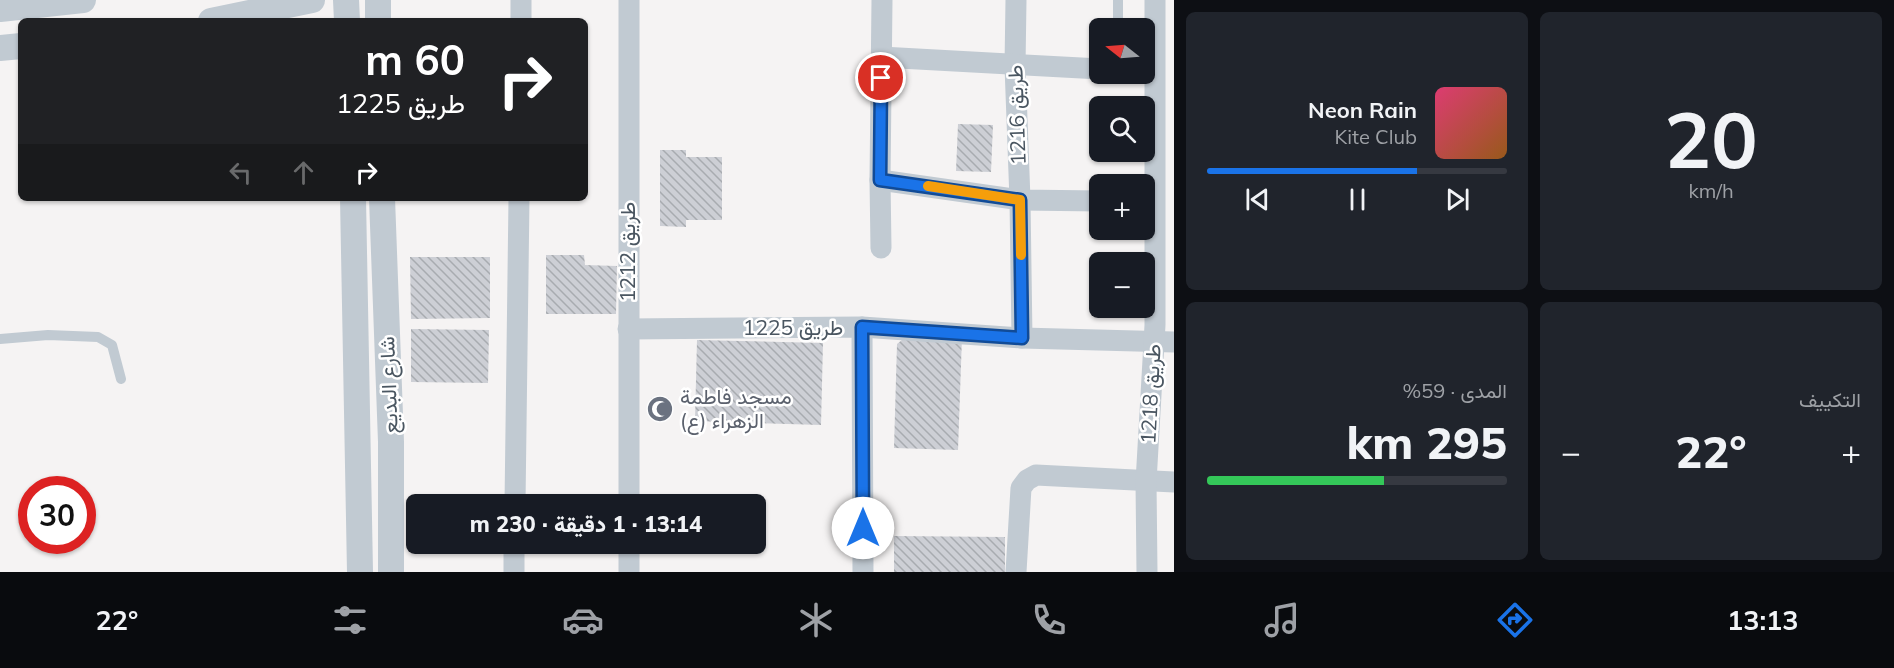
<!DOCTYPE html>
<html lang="ar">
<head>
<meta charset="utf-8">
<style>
  body { margin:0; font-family:Mulish,Vazirmatn,sans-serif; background:#20242c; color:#f1f3f6; direction:rtl; height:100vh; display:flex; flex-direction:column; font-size:22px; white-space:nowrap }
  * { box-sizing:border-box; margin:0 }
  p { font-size:20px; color:#9ea1a6 }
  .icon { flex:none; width:33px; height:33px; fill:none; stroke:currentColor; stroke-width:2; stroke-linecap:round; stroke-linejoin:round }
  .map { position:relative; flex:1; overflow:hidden; direction:ltr }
  .panel { display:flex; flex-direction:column; gap:12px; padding:12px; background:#0d0f14; width:720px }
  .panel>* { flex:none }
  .guide { position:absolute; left:18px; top:18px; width:570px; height:183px; border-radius:9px; box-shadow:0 2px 4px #0004; direction:rtl; background:#202124; color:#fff; overflow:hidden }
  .needle { width:39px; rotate:287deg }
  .controls { position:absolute; left:1089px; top:18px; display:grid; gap:12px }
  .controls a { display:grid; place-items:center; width:66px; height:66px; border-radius:9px; background:#171b24; box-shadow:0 2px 4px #0004; font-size:30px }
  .speed { position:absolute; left:18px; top:476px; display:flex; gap:12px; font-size:30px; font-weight:700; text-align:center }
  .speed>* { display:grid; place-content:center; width:78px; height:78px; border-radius:50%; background:#171b24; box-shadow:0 2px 4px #0004; line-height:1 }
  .speed .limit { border:9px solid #d22; background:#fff; color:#111 }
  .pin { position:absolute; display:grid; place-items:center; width:51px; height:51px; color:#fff; margin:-26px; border:3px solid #fff; border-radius:50%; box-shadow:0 2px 6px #0007 }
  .me { position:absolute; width:66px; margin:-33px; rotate:0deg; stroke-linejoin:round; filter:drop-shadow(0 0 4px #0008) }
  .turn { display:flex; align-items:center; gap:21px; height:126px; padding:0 24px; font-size:27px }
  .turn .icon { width:78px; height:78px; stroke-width:2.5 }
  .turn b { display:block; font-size:42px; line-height:51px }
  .lanes { display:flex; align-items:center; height:57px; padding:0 24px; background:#0003; justify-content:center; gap:30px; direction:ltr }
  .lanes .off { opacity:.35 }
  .big { font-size:45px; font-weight:800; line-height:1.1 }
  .panel .tile { flex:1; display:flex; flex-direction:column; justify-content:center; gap:9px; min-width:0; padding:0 21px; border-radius:9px; background:#20242c }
  .panel .dial { align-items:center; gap:0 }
  .dial b { font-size:78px; line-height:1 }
  .song { display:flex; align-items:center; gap:18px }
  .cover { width:72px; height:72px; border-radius:9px; background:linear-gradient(135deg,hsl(340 70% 55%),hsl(30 70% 35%)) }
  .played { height:6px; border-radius:3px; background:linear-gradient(90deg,#1a73e8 70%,#363941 70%) }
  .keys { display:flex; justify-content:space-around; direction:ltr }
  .heat { display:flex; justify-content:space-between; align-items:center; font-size:33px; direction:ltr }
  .charge { height:9px; border-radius:4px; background:linear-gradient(90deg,#34c759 59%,#363941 0) }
  .panel .tiles { flex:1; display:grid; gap:12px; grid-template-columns:repeat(2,1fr) }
  .trip { position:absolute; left:406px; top:494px; width:360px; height:60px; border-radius:9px; background:#171b24; box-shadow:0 2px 4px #0004; font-weight:800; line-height:60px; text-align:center; direction:rtl }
  .dock { display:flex; height:96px; justify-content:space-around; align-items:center; background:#090b0e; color:#9ea1a6 }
  .dock .icon { width:42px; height:42px }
  .dock .selected { color:#1a73e8 }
  .dock b { font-size:27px; color:#f1f3f6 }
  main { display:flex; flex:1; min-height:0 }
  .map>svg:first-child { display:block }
</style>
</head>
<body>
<main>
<section class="panel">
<div class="tiles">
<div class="tile dial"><b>20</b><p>km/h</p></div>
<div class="tile">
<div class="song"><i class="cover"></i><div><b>Neon Rain</b><p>Kite Club</p></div></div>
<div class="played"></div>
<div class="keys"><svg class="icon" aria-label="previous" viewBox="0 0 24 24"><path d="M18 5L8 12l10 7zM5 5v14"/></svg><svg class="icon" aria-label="pause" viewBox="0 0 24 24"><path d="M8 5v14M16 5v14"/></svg><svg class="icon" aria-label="next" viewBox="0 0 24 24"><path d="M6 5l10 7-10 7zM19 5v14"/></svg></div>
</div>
<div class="tile"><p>التكييف</p>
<div class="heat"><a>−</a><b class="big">22°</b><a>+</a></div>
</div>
<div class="tile"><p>المدى · 59%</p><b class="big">295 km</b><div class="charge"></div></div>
</div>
</section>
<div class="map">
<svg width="1174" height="572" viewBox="0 0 1174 572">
  <defs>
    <pattern id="building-back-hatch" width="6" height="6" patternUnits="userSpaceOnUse" patternTransform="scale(1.5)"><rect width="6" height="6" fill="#cdcfd5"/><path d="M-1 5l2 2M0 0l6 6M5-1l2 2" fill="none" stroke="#a8abb0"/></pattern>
  </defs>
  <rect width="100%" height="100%" fill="#f5f3f3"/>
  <g fill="url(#building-back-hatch)">
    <path d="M 958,124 L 993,125 L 991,172 L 956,171 Z"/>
    <path d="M 660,150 L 686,150 L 686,157 L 722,157 L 722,220 L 686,220 L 686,227 L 660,226 Z"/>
    <path d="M 546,255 L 584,255 L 585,265 L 617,266 L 616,314 L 546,314 Z"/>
    <path d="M 410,257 L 490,257 L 490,318 L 411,319 Z"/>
    <path d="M 411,329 L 489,330 L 488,383 L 411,382 Z"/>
    <path d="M 908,335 L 962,337 L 958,450 L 894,448 L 897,344 Z"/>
    <path d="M 697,340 L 823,343 L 821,425 L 695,421 Z"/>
    <path d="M 894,536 L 1005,537 L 1005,572 L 894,572 Z"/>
  </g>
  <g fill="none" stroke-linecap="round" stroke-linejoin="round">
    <g stroke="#c1cad2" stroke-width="10">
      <path d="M 1118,28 L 1118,0"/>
      <path d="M 0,339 L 48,335 L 98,337 L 112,345 L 121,379"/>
    </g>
    <g stroke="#c1cad2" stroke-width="21">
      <path d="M 1016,0 L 1015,66 L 1020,200 L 1022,338"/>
      <path d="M 521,21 L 521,0"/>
      <path d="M 881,57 L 1100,69"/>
      <path d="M 880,180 L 1020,200 L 1100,201"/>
      <path d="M 881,248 L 880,180 L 882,0"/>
      <path d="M 862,327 L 863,572"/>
      <path d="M 628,329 L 862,327 L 1022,338 L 1174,342"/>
      <path d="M 515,504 L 519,198"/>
      <path d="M 629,504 L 629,0"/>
      <path d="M 629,543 L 629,572"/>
      <path d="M 514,572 L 514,543"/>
      <path d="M 1016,572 L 1021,488 L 1027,480 L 1036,475 L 1174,482"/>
      <path d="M 1147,572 L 1146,482 L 1155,325 L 1155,0"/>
    </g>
    <g stroke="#c1cad2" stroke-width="26">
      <path d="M 346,0 L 347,21"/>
      <path d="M 378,0 L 378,21"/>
      <path d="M 0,9 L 83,0"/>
      <path d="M 211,21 L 312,0"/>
      <path d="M 0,48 L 21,46"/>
      <path d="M 353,198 L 360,572"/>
      <path d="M 382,198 L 391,442 L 391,572"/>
    </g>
  </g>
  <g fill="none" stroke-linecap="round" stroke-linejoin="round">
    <g stroke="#114b97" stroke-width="15">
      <path id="route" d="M 863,528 L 862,327 L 1022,338 L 1020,200 L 880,180 L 881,78"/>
    </g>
    <use href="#route" stroke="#1a73e8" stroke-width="10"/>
    <path stroke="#f59e0b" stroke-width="10" d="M 928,186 L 1020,200 L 1021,255"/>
  </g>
  <defs>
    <g id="mosque-disc" transform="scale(1.35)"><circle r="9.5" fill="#6b7280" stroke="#fff"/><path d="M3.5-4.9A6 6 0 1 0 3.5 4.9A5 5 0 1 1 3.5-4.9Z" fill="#fff"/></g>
  </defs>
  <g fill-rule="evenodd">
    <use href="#mosque-disc" x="660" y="409"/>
  </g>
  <g text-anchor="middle" stroke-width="5" stroke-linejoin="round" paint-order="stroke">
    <g font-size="21" fill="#4a5661" stroke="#fff">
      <text transform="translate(1017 115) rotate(-92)" y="7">طريق 1216</text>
      <text transform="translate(628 252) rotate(-90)" y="7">طريق 1212</text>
      <text x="793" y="335">طريق 1225</text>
      <text transform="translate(389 385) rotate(-92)" y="7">شارع البديع</text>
      <text transform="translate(1151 394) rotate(-87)" y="7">طريق 1218</text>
    </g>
    <g font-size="21" fill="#5b616d" stroke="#fff" text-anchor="start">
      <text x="680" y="404">مسجد فاطمة<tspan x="680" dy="24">الزهراء (ع)</tspan></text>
    </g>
  </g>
</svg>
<div class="controls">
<a><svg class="needle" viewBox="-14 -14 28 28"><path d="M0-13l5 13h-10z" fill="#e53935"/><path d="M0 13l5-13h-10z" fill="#9ea1a6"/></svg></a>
<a><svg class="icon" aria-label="search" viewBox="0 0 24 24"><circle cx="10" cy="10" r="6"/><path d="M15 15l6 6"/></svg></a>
<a>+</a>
<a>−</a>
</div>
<div class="speed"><div class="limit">30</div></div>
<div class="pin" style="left:881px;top:78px;background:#d93025"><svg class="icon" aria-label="arrive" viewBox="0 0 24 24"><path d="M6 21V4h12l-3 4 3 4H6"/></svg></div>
<svg class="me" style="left:863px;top:528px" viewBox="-20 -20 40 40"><circle r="19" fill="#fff"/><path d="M0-13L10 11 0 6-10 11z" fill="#1a73e8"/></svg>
<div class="trip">13:14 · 1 دقيقة · 230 m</div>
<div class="guide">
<div class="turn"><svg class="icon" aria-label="right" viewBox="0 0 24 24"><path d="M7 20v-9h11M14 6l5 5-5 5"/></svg><div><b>60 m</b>طريق 1225</div></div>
<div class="lanes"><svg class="icon off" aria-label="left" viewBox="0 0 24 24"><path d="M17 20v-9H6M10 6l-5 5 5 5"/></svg><svg class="icon off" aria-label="ahead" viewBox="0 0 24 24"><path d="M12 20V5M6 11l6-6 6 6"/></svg><svg class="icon" aria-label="right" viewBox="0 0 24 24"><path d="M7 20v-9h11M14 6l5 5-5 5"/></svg></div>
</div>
</div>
</main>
<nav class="dock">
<b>13:13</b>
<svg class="icon selected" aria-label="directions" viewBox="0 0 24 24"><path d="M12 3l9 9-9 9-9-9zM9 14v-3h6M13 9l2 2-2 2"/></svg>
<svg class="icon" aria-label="music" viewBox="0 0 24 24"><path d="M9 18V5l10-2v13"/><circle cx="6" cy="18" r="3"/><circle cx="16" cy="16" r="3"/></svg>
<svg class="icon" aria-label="phone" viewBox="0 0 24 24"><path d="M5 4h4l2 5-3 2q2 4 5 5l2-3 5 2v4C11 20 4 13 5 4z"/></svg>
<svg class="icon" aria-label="climate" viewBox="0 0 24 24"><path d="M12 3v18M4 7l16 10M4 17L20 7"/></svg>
<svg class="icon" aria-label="car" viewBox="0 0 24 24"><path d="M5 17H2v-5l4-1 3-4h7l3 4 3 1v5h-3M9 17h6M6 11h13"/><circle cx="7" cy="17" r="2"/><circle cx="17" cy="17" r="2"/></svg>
<svg class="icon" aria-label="filters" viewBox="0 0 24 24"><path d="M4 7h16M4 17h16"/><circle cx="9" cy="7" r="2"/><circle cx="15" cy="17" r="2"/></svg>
<b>22°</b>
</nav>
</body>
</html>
